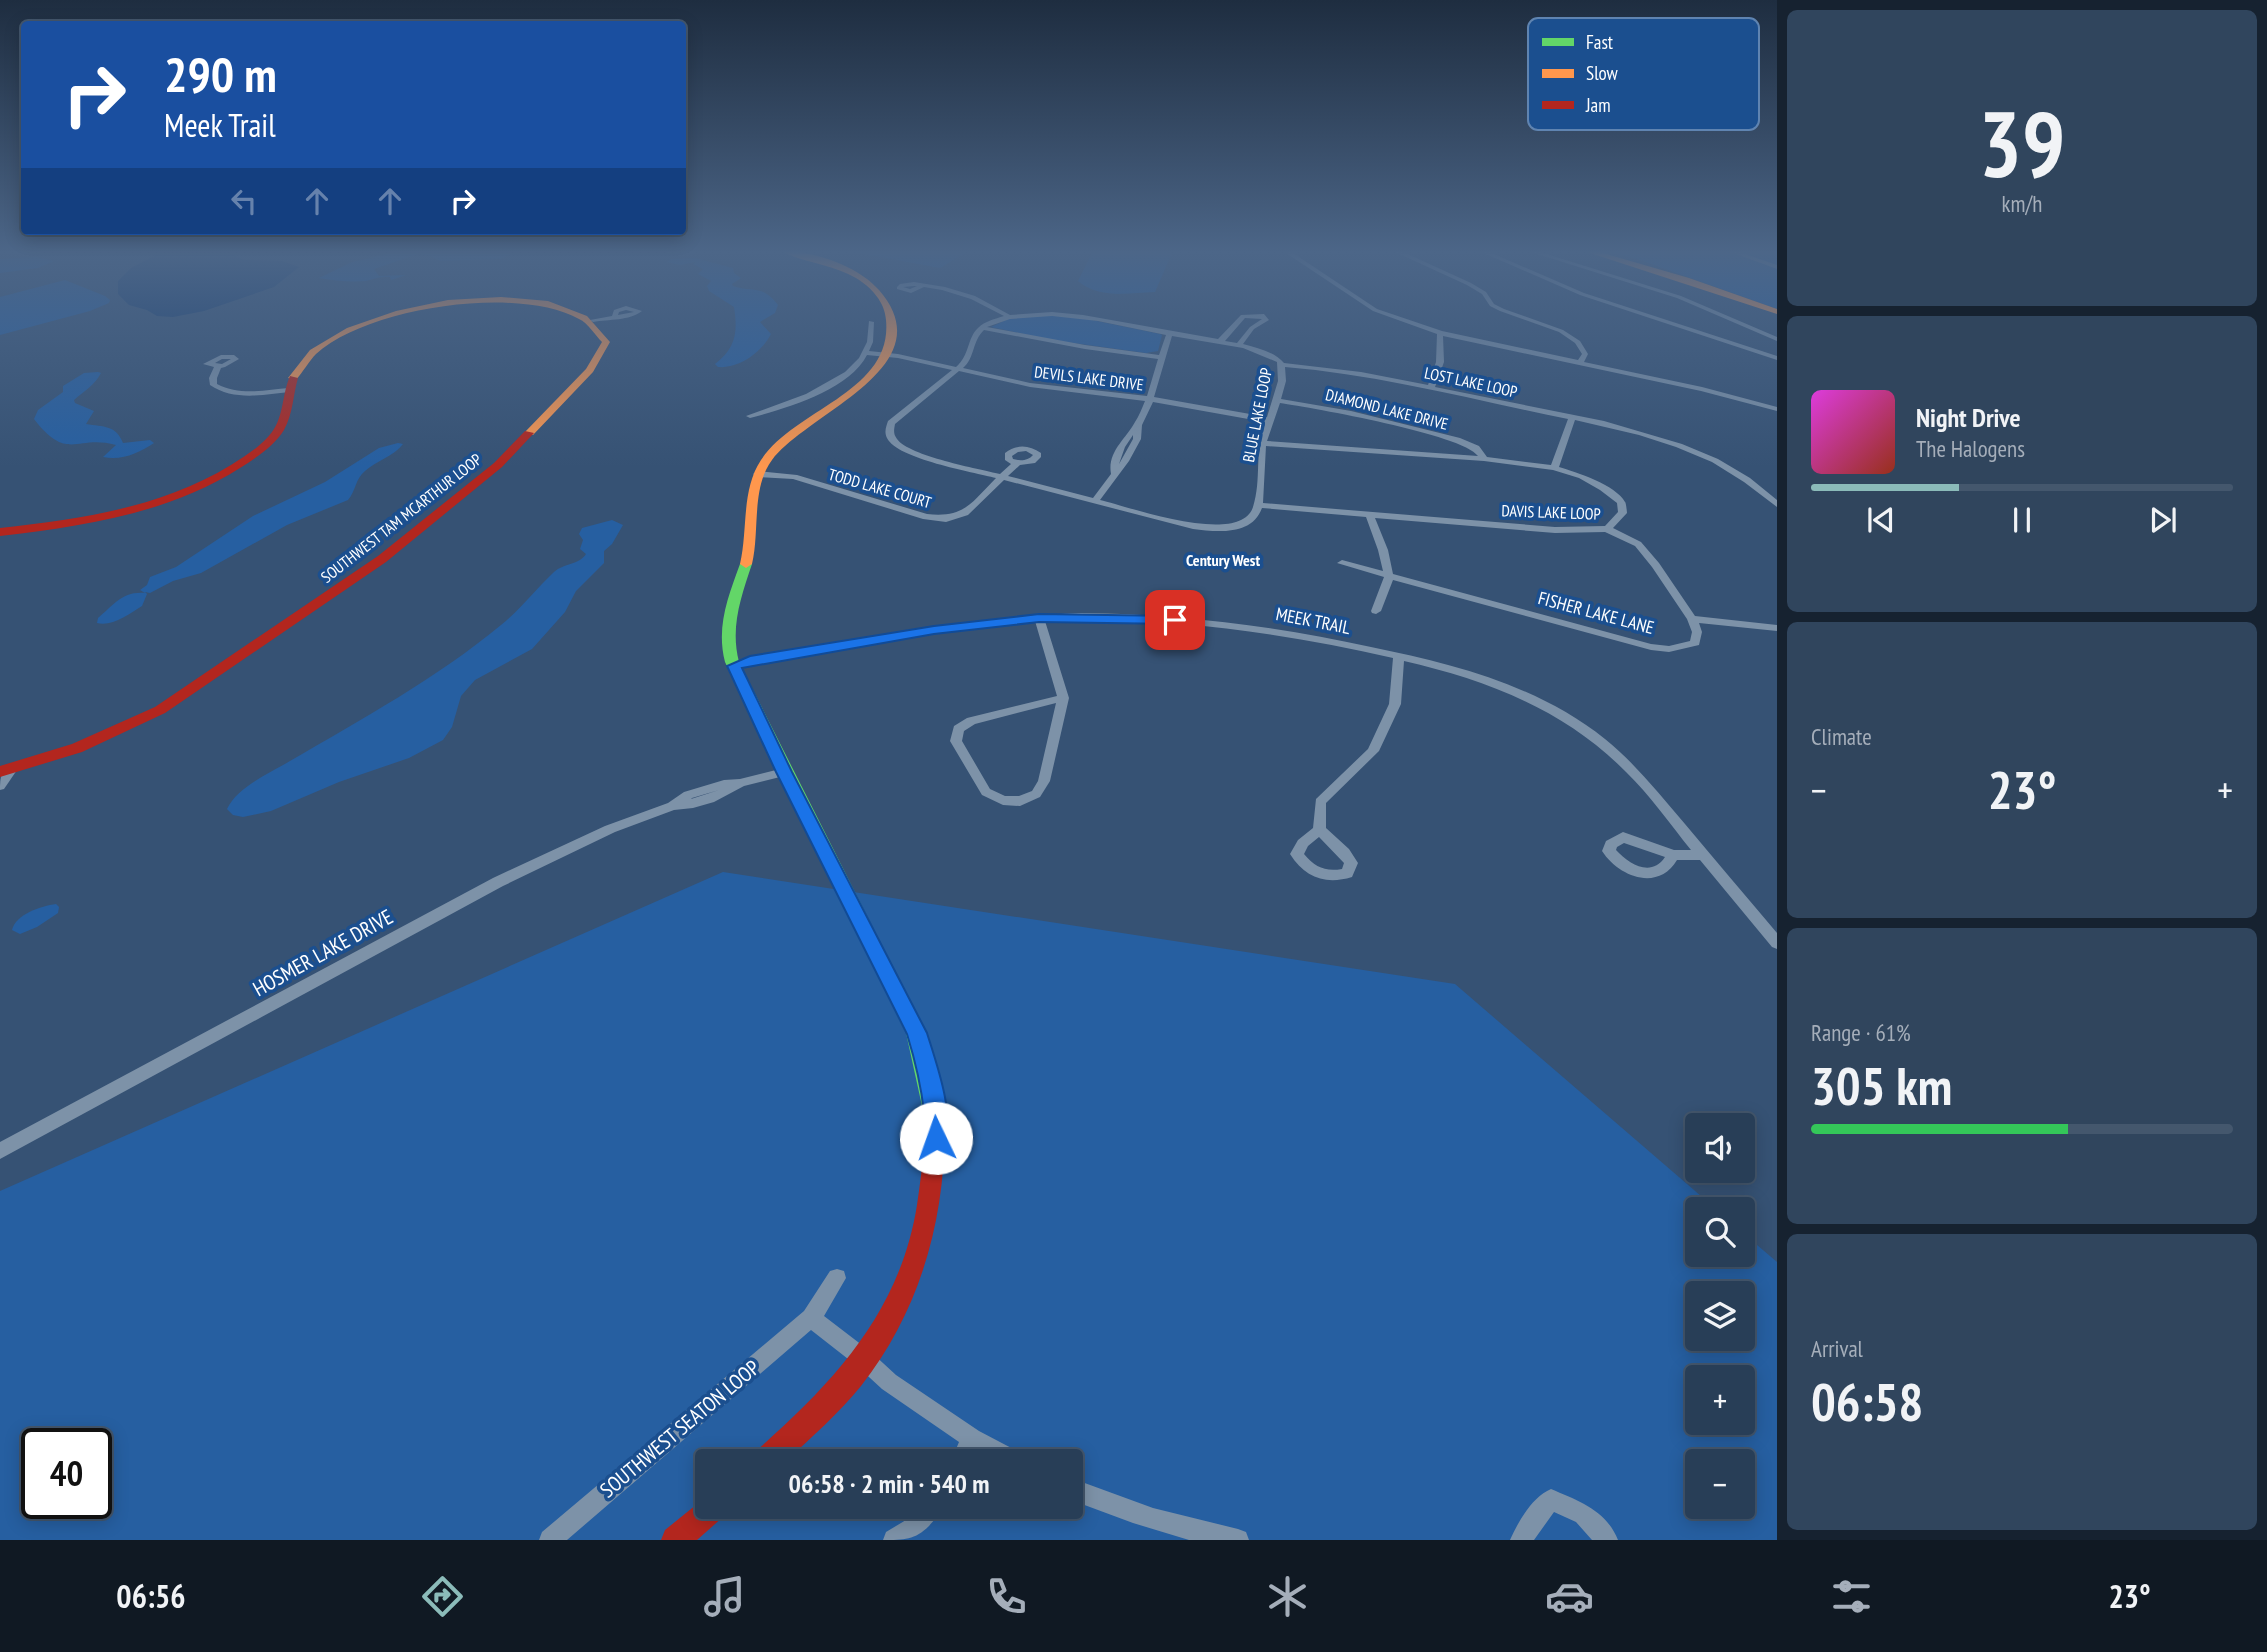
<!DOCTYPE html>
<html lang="en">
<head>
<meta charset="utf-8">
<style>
  body { margin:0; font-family:"PT Sans Narrow",sans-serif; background:#30455d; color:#f1f3f6; height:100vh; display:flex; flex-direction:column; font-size:26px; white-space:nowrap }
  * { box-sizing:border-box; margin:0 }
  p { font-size:23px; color:#a5aeba }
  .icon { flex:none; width:38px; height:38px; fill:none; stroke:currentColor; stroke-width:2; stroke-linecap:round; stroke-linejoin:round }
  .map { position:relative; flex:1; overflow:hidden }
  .panel { display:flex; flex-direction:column; gap:10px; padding:10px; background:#162230; width:490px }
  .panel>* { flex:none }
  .banner { position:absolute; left:21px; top:21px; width:665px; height:214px; border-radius:7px; box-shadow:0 4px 18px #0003,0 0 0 2px #44576d; background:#1a4fa0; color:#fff; overflow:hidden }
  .tools { position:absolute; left:1685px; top:1113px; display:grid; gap:14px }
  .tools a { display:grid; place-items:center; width:70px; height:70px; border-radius:7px; background:#283e57; box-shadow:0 4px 18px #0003,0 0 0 2px #44576d; font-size:35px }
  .speed { position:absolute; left:21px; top:1428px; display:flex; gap:14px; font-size:35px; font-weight:700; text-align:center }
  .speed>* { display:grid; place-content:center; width:91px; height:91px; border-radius:50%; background:#283e57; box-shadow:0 4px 18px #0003,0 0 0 2px #44576d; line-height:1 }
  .speed .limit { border:4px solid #111; border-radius:10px; background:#fff; color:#111 }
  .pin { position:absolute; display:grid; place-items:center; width:60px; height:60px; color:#fff; margin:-30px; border-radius:14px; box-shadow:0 4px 10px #0006 }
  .me { position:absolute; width:77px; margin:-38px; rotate:357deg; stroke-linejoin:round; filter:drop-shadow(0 0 5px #0008) }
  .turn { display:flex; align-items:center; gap:24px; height:147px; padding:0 28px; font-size:32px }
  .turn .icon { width:91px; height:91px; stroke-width:2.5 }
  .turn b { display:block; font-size:49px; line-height:60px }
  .lanes { display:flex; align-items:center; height:66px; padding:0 28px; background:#0003; justify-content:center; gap:35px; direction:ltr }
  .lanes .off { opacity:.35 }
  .big { font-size:52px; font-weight:800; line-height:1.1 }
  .panel .widget { flex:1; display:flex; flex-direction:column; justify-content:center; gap:10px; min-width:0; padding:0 24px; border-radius:10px; background:#30455d }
  .panel .dial { align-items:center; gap:0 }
  .dial b { font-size:91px; line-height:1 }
  .song { display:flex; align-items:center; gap:21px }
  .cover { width:84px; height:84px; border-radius:10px; background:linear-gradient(135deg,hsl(300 70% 55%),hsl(10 70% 35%)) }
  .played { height:7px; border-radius:4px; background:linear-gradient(90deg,#8bbbb9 35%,#44576d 35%) }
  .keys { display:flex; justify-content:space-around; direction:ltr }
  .heat { display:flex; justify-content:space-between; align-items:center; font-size:38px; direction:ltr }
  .charge { height:10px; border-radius:5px; background:linear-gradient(90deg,#34c759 61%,#44576d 0) }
  .trip { position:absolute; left:695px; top:1449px; width:388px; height:70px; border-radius:7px; background:#283e57; box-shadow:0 4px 18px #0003,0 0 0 2px #44576d; font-weight:800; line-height:70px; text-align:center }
  .tabs { display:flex; height:112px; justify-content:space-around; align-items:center; background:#101923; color:#a5aeba }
  .tabs .icon { width:49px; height:49px }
  .tabs .active { color:#8bbbb9 }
  .tabs b { font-size:32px; color:#f1f3f6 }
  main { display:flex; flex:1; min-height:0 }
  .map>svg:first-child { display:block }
</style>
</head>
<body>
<main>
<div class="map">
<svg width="1777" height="1540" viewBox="0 0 1777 1540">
  <rect width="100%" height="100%" fill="#365274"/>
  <g fill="#265fa1" fill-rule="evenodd">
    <path d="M 400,251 L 504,251 L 511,254 L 501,259 L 440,261 L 428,255 L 418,254 L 374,269 L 379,276 L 406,275 L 391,280 L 390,277 C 381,276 375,279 366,281 C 351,282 335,281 319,278 L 352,262 Z"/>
    <path d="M 848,251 L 968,251 L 940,268 Z"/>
    <path d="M 1093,251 L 1171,251 L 1172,253 L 1155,292 C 1130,293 1098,299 1078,281 Z"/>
    <path d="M 1604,251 L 1777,251 L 1777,309 L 1640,260 Z"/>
    <path d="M 37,257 L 54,261 L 38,268 L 0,273 L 0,259 Z"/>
    <path d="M 695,258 L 733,268 L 734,273 L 741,278 L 732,284 L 733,286 C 754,293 762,284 778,305 L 775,313 L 760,322 L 771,334 C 762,352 739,369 718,367 L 715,364 C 736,348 738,332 734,307 L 709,291 L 707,286 L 711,281 L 698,274 L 703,269 L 693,264 L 696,262 L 680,265 L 667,262 L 671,259 Z"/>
    <path d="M 65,280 L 105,296 L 110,300 L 109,303 L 90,311 L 0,335 L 0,297 Z"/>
    <path d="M 1052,315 L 1087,319 L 1160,334 L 1162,335 L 1158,351 L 1146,353 L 1052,340 L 991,327 L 1008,319 Z"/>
    <path d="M 98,372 L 101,373 C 95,385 84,391 74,400 L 75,403 L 94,411 L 86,424 C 104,427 116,425 123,443 L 150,440 L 154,443 C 139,453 122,461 103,457 L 116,445 C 76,434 68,463 34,419 L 38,410 L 63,392 L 63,386 L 84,373 Z"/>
    <path d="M 398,443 L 403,444 C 394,456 376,461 365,471 C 355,479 356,491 348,500 L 287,525 L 201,573 L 173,581 L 150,593 L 145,592 L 147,594 L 142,606 C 129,614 112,627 97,623 L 98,618 C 113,606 122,591 145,593 L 140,590 L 147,585 L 150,577 L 176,567 L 253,516 L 325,482 L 379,448 Z"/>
    <path d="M 612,520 L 623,525 L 612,544 L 604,551 L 604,563 L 576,591 L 565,612 L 532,649 L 475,680 L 461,696 L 452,727 L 443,740 L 409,758 L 339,782 L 271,811 L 243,817 L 233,815 L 227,809 C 237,787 270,773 290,761 C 362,719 437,678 501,625 C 521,609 536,589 554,572 C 564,563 579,565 586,554 L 580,549 L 583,540 L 579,534 L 582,528 Z"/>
    <path d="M 723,872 L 1455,984 L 1716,1209 L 1698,1209 L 1698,1255 L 1743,1255 L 1743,1233 L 1777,1262 L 1777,1540 L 0,1540 L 0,1191 ZM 1698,1293 L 1743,1293 L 1743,1339 L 1698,1339 ZM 1698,1377 L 1743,1377 L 1743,1423 L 1698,1423 ZM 37,1444 L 96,1444 L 96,1503 L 37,1503 ZM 707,1461 L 1071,1461 L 1071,1507 L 707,1507 ZM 1698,1461 L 1743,1461 L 1743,1507 L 1698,1507 Z"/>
    <path d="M 56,904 L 59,907 L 58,913 L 37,927 L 20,934 L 12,930 C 16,914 41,906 56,904 Z"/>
  </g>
  <path fill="#153c6e" d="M 164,251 L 227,251 L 243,260 L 282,261 L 299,267 L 274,287 L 204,311 L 173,317 L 157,316 L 147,310 L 129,305 L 118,294 L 118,281 L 131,268 Z"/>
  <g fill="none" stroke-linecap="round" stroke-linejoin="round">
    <g fill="#7d92a8" fill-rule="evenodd">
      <path d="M 1283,251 L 1290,251 L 1377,309 L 1442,331 L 1578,360 L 1582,354 L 1575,343 L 1559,332 L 1500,311 L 1490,306 L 1482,294 L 1467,285 L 1393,251 L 1401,251 L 1471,283 L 1486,292 L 1494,304 L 1504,309 L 1563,330 L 1580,341 L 1588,354 L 1584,362 L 1702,387 L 1777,407 L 1777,411 L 1701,391 L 1443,336 L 1444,362 L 1435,387 L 1604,421 L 1682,444 L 1718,459 L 1750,478 L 1777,500 L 1777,507 L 1744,482 L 1712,462 L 1676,447 L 1639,435 L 1575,420 L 1559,467 C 1576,472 1616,485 1625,502 C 1626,502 1627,512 1627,513 L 1613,528 L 1641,542 L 1659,563 L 1695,616 L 1777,625 L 1777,631 L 1699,623 L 1702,632 L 1699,645 L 1669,652 L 1651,650 L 1393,580 L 1381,611 L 1376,614 L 1372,613 L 1371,611 L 1384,577 L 1337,563 L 1342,560 L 1383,571 L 1378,550 L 1366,517 L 1262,508 C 1252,536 1217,532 1193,529 L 1004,480 L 968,515 L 946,522 L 923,519 L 793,479 L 757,477 L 753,474 L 757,471 L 797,475 L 927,514 C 965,518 971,503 996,478 C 973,472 897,459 887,438 C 884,432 886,427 888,421 L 952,370 L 898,358 L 867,355 C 848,391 787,408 750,418 L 746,416 L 806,394 L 845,372 L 859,358 L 867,342 L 869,321 L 874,322 L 873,342 L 869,351 L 898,354 L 956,367 C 970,355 967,338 978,328 C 985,321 995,319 1004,316 L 971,299 L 942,290 L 924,287 L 911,293 L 897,289 L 897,287 L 900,284 L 914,282 L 945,287 L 975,296 L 1010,315 L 1052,312 L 1083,315 L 1218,339 L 1241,315 L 1264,314 L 1269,320 L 1254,329 L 1243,344 C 1258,348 1275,352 1284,363 L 1361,372 L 1428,385 L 1436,362 L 1437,334 L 1373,311 ZM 914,286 L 917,286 L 910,289 L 903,287 ZM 1052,316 L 1098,321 L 1166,335 L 1159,355 L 1085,345 L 987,327 L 1010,319 ZM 1245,318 L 1262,319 L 1250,327 L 1237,343 L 1225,341 ZM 984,330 L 1085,349 L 1158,359 L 1147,396 L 1030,383 L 963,368 C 975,358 972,341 984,330 ZM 1172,336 L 1243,348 L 1277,362 L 1278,381 L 1267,417 L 1154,397 ZM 1285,367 C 1381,375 1474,400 1568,419 L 1551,465 L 1487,457 L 1479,446 L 1460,438 L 1351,411 L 1281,399 L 1286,381 ZM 959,371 L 1030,387 L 1145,401 C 1142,408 1139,416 1135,422 C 1125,440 1107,452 1111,474 L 1093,498 L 1008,476 L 1020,465 L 1035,463 L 1041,457 L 1041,453 C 1029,445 1017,444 1005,453 L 1005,460 L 1011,464 L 1000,474 C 979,469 909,456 897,439 C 893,434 894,430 895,424 ZM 1153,402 L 1265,422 C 1254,452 1262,479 1253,507 C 1240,547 1130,507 1100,500 L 1129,461 L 1141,439 L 1142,425 ZM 1280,403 C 1313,408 1462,434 1478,456 L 1267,441 ZM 1133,435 L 1133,439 L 1119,464 L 1125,447 ZM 1266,446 L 1484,461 L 1553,470 L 1579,478 L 1600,490 L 1617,503 L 1618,512 L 1605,526 L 1555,527 L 1263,503 ZM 1026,451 L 1033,455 C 1028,461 1020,461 1013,459 L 1012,456 L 1018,452 ZM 1375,518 L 1555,533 L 1605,532 L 1635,546 L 1652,567 L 1687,619 L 1692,632 L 1690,641 L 1669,646 L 1651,644 L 1393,574 L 1388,550 Z"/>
      <path d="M 1479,251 L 1487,251 L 1584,293 L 1777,356 L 1777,360 L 1580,295 Z"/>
      <path d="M 1528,251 L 1537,251 L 1681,296 L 1777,337 L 1777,341 L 1677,298 Z"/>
      <path d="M 1728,251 L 1736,251 L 1777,265 L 1777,269 Z"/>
      <path d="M 626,306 L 642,311 C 629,321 609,319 593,322 L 590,320 L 612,316 L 614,310 ZM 626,310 L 634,312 L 618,315 L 619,312 Z"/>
      <path d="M 221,355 L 234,355 L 239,359 L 225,367 L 221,368 L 217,378 L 217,384 C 240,396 265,390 289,388 L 293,390 L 289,392 C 263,395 233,401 210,385 L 209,378 L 214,367 L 203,364 ZM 222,359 L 231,359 L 222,364 L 215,363 Z"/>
      <path d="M 1081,613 C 1180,614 1275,626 1371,647 C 1454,664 1537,685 1605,739 C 1636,764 1659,794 1685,824 C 1715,860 1746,896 1777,933 L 1777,949 L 1772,947 L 1700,860 L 1677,860 C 1658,892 1619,877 1602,851 L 1606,841 L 1623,832 L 1674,850 L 1691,850 C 1670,824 1650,795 1626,772 C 1565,710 1487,680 1404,661 L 1401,704 L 1379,751 L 1326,803 L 1326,828 L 1349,849 L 1358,863 L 1352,877 C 1326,885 1305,878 1290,854 L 1298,840 L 1313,828 L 1316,799 L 1368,749 L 1389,704 L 1393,658 C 1278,632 1163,616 1045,621 L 1069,698 L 1050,781 L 1040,797 L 1020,806 L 1003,805 L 982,795 L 950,741 L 954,726 L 967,718 L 1057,696 L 1035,621 L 930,633 L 752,663 L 734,668 L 729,665 L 730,663 L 750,657 C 860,638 970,618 1081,613 ZM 1056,703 L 1038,781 L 1032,791 L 1019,796 L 1005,796 L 990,789 L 962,741 L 964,731 L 975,724 ZM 1319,837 L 1344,863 L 1342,869 C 1325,872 1315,867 1304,854 L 1308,846 ZM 1624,843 L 1665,857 C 1651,878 1629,864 1616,850 L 1617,847 Z"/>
      <path d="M 11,766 L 17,770 L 4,789 L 0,790 C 0,781 0,769 11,766 Z"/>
      <path d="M 784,768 L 790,772 L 788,775 L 744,786 L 714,802 L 693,808 L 674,810 L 615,832 L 503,886 L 0,1159 L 0,1142 L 493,878 L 605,826 L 668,803 L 684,792 L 724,780 L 740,779 ZM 719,790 L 691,799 L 692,798 Z"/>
      <path d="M 837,1269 L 844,1271 L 846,1278 L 824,1316 L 871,1352 L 896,1375 L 979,1431 L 1023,1454 L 1026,1461 L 995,1461 L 976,1452 L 972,1461 L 951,1461 L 959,1442 L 882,1389 L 857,1366 L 811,1330 L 567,1540 L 539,1540 L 542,1532 L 804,1311 L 830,1271 Z"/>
      <path d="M 1071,1478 L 1153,1508 L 1238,1529 L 1246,1532 L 1249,1540 L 1189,1540 L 1133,1523 L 1071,1500 Z"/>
      <path d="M 1551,1489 C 1579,1501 1606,1510 1618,1540 L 1592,1540 L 1576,1522 L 1554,1512 L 1534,1540 L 1510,1540 C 1518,1522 1532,1497 1551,1489 Z"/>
      <path d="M 917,1507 L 942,1507 C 939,1515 934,1520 929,1526 C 915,1540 904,1540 883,1540 L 886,1532 L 906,1520 Z"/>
    </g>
    <path fill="#63d668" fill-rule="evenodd" d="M 746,560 L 752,564 C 741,597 730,627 739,662 L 926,1033 L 944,1106 L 941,1113 L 933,1116 L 925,1113 L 922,1106 L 906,1033 L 725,662 C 716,627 728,597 740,564 Z"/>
    <g fill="#ff974d" fill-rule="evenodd">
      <path d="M 781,251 C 813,251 857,265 879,290 C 946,367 808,412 772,460 C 751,488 760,531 752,564 L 746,568 L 740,564 C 748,530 741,490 761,460 C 794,409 893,392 886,320 C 885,302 871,287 856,278 C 832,264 804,263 781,251 Z"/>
      <path d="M 1584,251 L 1596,251 L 1689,278 L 1777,309 L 1777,314 Z"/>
      <path d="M 501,297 L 548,301 L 587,316 L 610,342 L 593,372 L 533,435 L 524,433 L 586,369 L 602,342 C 595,335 588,323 579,319 C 518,285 368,307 316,354 C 309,361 303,372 296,380 L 288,378 L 310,350 L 347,328 L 396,311 L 448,300 Z"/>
    </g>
    <g fill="#b3261e" fill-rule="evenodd">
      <path d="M 290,376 L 298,378 C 293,395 293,414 284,430 C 274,446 256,458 240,468 C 167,514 84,526 0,536 L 0,528 C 81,519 160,508 231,465 C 245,456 262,446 272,432 C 284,416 282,394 290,376 Z"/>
      <path d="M 525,431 L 534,433 L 502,467 L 386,562 L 165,713 L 82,752 L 0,777 L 0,766 L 72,744 L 155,707 L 378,556 L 494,463 Z"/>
      <path d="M 933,1096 L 941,1099 L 944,1106 C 949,1206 924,1306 861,1386 C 839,1413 812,1437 786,1461 L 753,1461 L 756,1451 C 834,1382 900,1312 917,1205 C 920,1184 923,1163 924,1141 C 924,1127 920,1112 925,1099 Z"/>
      <path d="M 707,1496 L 707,1507 L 727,1507 L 723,1517 L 697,1540 L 661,1540 L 665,1530 Z"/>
    </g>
  </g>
  <linearGradient id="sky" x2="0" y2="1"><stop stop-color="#1e2d40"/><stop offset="0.54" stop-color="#4c6688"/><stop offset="1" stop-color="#4c6688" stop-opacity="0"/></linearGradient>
  <rect width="1777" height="467" fill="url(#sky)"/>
  <path fill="#1a73e8" stroke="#114b97" stroke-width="2" d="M 1039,614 L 1175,616 L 1182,620 L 1175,624 L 1039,622 L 934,634 L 742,668 L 792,772 L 927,1033 C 936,1062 956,1117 944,1145 L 936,1148 L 928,1145 C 923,1134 926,1124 924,1112 C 921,1085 915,1060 907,1034 L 776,772 L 727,666 L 750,656 L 934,626 Z"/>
  <g text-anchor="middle" stroke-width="7" stroke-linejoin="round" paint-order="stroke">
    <g font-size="16" fill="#fff" stroke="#1b4f8f">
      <text transform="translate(1089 378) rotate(7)" y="6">DEVILS LAKE DRIVE</text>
      <text transform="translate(1471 382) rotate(12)" y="6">LOST LAKE LOOP</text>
      <text transform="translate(1387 409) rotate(14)" y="6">DIAMOND LAKE DRIVE</text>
      <text transform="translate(1257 415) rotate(-79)" y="6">BLUE LAKE LOOP</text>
      <text transform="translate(880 488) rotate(16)" y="6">TODD LAKE COURT</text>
      <text transform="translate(1551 512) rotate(2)" y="6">DAVIS LAKE LOOP</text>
      <text transform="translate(401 518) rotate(-38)" y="6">SOUTHWEST TAM MCARTHUR LOOP</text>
    </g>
    <g font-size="16" font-weight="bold" fill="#fff" stroke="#1b4f8f">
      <text x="1223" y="566">Century West</text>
    </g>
    <g font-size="18" fill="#fff" stroke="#1b4f8f">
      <text transform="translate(1596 613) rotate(15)" y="6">FISHER LAKE LANE</text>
      <text transform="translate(1313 621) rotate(11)" y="6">MEEK TRAIL</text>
    </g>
    <g font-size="21" fill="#fff" stroke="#1b4f8f">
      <text transform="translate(323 953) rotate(-29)" y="7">HOSMER LAKE DRIVE</text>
      <text transform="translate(680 1429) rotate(-40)" y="7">SOUTHWEST SEATON LOOP</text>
    </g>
  </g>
  <rect x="1528" y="18" width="231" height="112" rx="10" fill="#1b4f8f" stroke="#5f84b1" stroke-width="2"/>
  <rect x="1542" y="38" width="32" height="8" fill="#63d668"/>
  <rect x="1542" y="69" width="32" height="9" fill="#ff974d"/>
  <rect x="1542" y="101" width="32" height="8" fill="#b3261e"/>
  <g font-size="19" fill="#fff">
    <text x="1586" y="49">Fast</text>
    <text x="1586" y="80">Slow</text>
    <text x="1586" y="112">Jam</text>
  </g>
</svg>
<div class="tools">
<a><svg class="icon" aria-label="sound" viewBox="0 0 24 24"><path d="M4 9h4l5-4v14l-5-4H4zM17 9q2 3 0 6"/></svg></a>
<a><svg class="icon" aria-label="search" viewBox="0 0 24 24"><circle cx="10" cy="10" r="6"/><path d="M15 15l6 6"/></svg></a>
<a><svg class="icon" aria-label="layers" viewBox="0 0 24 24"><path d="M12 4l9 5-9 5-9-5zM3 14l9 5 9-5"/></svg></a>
<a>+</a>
<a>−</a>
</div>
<div class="speed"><div class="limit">40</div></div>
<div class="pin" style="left:1175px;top:620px;background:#d93025"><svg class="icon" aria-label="arrive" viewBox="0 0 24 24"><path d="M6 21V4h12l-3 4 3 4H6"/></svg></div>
<svg class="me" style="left:936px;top:1138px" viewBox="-20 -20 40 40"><circle r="19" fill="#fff"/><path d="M0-13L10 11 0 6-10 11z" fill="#1a73e8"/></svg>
<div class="trip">06:58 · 2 min · 540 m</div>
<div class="banner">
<div class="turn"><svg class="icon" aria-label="right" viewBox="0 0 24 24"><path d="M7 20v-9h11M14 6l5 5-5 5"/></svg><div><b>290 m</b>Meek Trail</div></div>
<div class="lanes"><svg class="icon off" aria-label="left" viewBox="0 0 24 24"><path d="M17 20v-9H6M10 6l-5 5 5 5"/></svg><svg class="icon off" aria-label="ahead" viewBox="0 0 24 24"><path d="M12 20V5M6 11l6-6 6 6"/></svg><svg class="icon off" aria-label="ahead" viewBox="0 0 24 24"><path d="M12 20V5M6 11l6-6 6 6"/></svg><svg class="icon" aria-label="right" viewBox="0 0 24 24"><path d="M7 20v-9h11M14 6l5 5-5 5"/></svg></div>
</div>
</div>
<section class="panel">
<div class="widget dial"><b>39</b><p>km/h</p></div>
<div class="widget">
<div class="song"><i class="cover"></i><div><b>Night Drive</b><p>The Halogens</p></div></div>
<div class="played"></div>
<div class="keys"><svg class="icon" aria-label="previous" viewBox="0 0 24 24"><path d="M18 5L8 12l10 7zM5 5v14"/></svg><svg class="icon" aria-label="pause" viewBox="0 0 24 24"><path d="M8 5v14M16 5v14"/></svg><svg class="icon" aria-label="next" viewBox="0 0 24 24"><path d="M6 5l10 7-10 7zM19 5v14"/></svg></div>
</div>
<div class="widget"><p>Climate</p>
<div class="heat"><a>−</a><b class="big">23°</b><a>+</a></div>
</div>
<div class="widget"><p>Range · 61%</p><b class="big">305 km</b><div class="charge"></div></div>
<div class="widget"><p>Arrival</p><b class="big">06:58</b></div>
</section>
</main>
<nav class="tabs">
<b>06:56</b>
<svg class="icon active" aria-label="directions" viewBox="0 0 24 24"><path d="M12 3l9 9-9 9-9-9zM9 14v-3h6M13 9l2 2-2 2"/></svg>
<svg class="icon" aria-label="music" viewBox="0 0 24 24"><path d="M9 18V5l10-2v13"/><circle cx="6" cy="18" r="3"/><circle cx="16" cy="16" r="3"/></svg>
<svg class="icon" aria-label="phone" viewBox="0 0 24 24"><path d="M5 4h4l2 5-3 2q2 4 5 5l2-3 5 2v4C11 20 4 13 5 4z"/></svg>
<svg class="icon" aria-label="climate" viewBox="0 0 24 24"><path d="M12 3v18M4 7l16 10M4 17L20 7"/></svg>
<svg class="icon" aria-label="car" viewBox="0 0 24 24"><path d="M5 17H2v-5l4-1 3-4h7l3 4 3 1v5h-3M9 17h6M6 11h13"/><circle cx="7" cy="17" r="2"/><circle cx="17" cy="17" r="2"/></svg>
<svg class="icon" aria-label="filters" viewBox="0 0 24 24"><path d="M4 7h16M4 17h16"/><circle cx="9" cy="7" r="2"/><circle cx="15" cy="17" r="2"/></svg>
<b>23°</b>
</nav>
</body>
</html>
